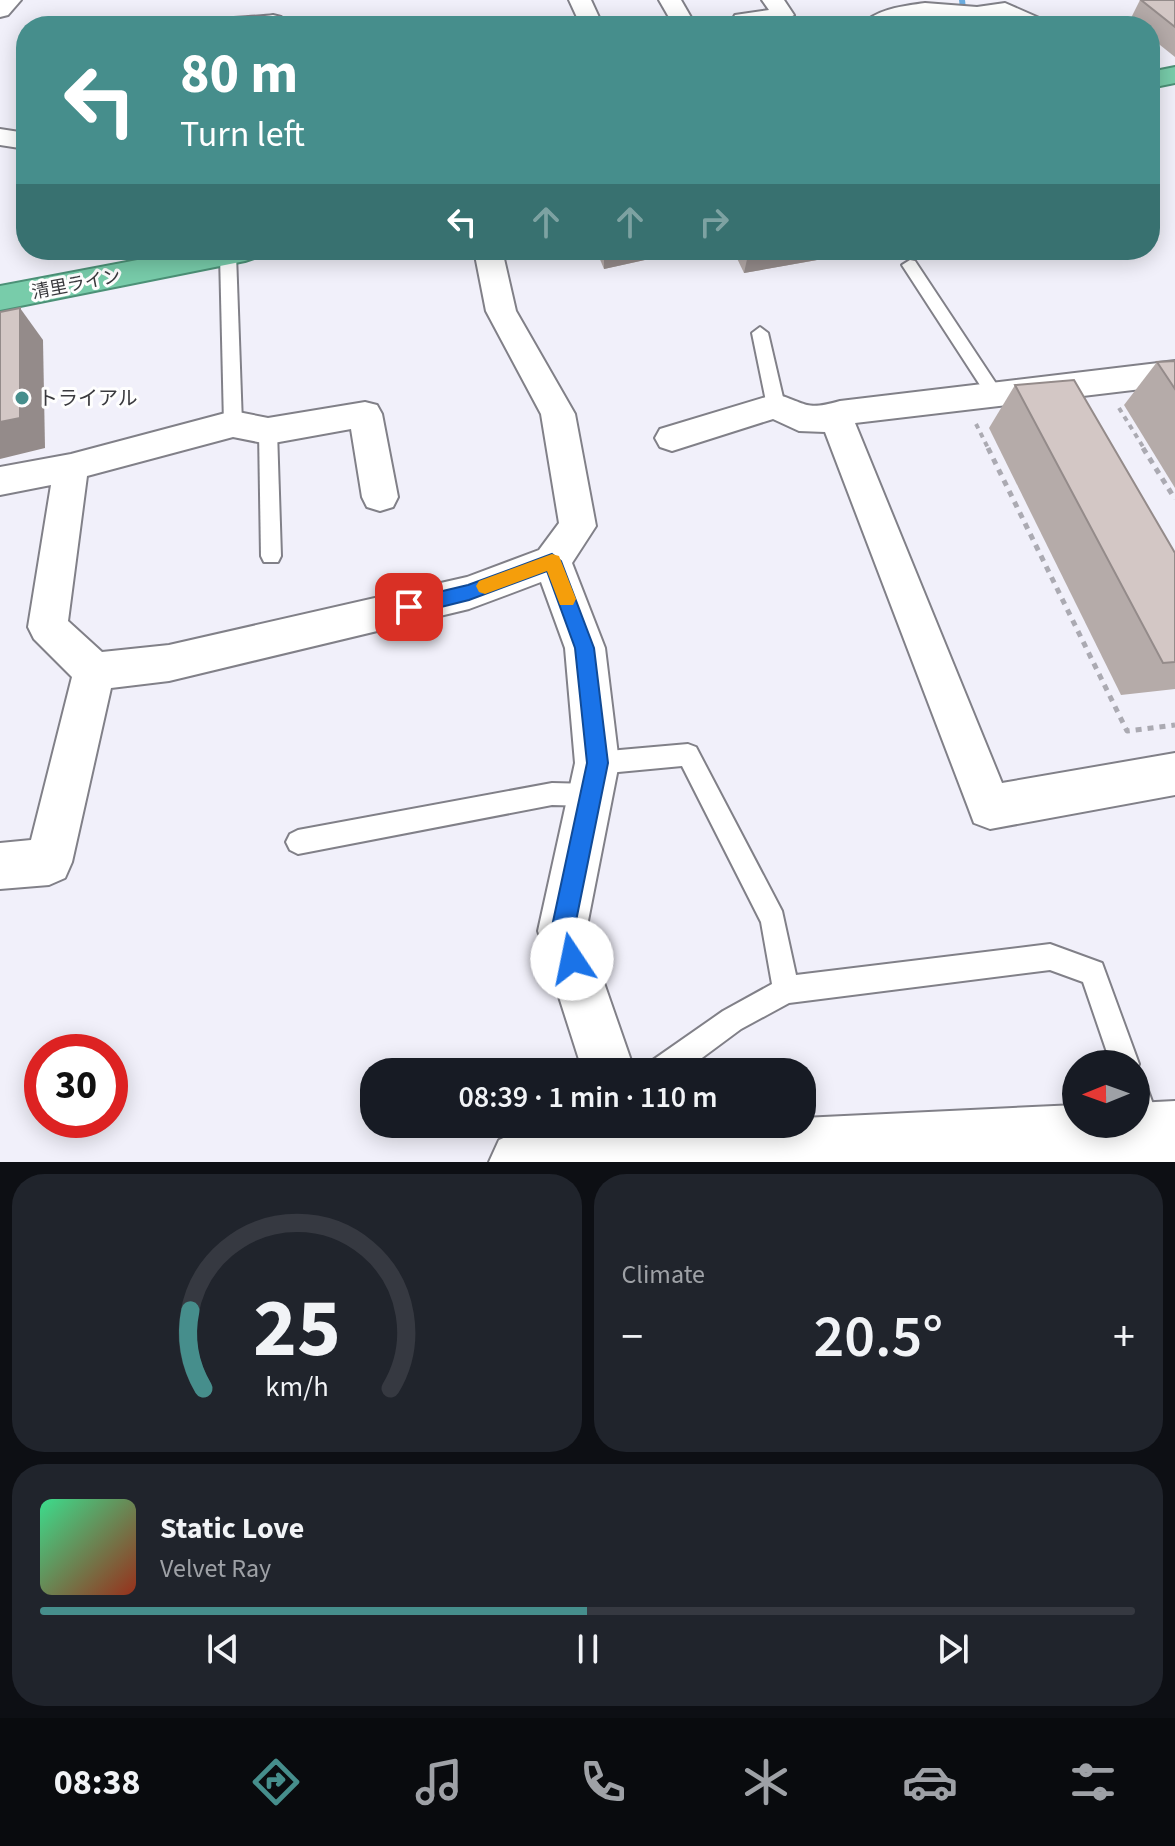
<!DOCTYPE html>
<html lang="en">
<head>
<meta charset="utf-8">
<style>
  body { margin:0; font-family:"Source Sans 3","Noto Sans JP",sans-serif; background:#20242c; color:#f1f3f6; height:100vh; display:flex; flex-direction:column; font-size:30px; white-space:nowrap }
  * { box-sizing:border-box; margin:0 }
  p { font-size:26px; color:#9ea1a6 }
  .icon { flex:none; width:44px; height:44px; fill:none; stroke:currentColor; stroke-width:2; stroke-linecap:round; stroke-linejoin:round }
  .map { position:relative; height:1162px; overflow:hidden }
  .drawer { display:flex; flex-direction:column; gap:12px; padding:12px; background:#0d0f14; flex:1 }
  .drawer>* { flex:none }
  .top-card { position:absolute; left:16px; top:16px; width:1144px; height:244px; border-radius:32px; box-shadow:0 4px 20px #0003; background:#468e8c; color:#fff; overflow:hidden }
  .needle { width:52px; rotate:269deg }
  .tools { position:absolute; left:1062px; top:1050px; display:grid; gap:16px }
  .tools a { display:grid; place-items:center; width:88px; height:88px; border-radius:50%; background:#171b24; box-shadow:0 4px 20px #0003; font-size:40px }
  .speed { position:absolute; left:24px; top:1034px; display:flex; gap:16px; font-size:40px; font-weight:700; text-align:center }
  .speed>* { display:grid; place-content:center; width:104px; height:104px; border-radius:50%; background:#171b24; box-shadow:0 4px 20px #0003; line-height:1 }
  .speed .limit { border:12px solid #d22; background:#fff; color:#111 }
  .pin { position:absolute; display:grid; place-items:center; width:68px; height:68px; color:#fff; margin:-34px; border-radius:16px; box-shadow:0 4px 12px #0006 }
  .me { position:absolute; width:88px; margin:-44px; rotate:349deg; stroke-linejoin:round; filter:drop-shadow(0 0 6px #0008) }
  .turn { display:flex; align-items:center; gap:28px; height:168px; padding:0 32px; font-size:36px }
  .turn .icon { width:104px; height:104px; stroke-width:2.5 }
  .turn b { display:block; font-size:56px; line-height:68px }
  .lanes { display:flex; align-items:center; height:76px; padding:0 32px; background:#0003; justify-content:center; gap:40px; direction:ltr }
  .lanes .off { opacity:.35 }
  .big { font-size:60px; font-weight:600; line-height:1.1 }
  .drawer .tile { flex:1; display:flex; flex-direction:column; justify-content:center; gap:12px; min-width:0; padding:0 28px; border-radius:32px; background:#20242c }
  .drawer .dial { align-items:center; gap:0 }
  .dial svg { height:208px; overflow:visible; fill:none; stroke:#363941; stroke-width:7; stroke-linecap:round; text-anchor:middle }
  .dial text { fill:#f1f3f6; stroke:none }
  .song { display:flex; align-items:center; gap:24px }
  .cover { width:96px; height:96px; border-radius:12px; background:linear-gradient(135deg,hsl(150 70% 55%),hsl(10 70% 35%)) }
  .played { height:8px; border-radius:4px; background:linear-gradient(90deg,#468e8c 50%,#363941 50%) }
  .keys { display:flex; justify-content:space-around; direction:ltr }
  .heat { display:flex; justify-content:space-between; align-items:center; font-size:44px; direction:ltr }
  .drawer .tiles { flex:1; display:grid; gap:12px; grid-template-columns:1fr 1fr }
  .tile:last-child { grid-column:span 2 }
  .trip { position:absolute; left:360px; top:1058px; width:456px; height:80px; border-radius:32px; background:#171b24; box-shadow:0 4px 20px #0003; font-weight:600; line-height:80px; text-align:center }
  .tabs { display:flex; height:128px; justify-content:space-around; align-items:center; background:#090b0e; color:#9ea1a6 }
  .tabs .icon { width:56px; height:56px }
  .tabs .active { color:#468e8c }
  .tabs b { font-size:36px; color:#f1f3f6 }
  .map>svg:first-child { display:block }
</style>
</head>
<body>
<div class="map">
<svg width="1175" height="1162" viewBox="0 0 1175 1162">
  <rect width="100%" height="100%" fill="#f1f0fa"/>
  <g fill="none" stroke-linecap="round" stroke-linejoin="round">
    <path fill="#6cade0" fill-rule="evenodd" d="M 959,0 L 965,0 L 968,26 L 962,26 Z"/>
    <g stroke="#818088" stroke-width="4">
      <g id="service">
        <path d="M 231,250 L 236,254 L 242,424 L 233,431 L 224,424 L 220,254 L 223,251 Z"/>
        <path d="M 910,260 L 915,261 L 1001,391 L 1004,395 L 1001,399 L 989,399 L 902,265 Z"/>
        <path d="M 760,327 L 768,333 L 785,406 L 776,412 L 767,406 L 752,333 Z"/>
        <path d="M 268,424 L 277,431 L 281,556 L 278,562 L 264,562 L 261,556 L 259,431 Z"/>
        <path d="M 688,744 L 696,747 L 782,911 L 796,975 L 1050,944 L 1102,963 L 1139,1064 L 1136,1070 L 1136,1064 L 1111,1064 L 1083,982 L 1050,970 L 789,1003 L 741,1029 L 683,1072 L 646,1072 L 650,1062 L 723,1011 L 772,984 L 761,922 L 682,766 L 597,774 L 589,771 L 586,763 L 589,755 L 597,752 Z"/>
        <path d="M 552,783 L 591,784 L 599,787 L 603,795 L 599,803 L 591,806 L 552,805 L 298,854 L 290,850 L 286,842 L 290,834 L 298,830 Z"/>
        <path d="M 1136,1081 L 1146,1085 L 1161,1126 L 1157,1136 L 1147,1140 L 1137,1136 L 1132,1124 L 1136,1124 Z"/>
      </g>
    </g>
    <g stroke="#818088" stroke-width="4">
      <g id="minor">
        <path d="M 0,0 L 21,0 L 8,15 L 0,17 Z"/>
        <path d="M 569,0 L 591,0 L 603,26 L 581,26 Z"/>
        <path d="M 659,0 L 681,0 L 696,26 L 674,26 Z"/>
        <path d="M 762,0 L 784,0 L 794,15 L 783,22 L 736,26 L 732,20 L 735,15 L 769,10 Z"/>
        <path d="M 925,3 L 977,7 L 1005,3 L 1046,21 L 1049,26 L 1020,26 L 1002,17 L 977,21 L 925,17 L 907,19 L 891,26 L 861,26 C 875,9 904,6 925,3 Z"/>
        <path d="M 273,15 L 281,17 L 284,22 L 281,26 L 188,26 C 195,17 256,18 273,15 Z"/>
        <path d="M 0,129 L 26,133 L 26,149 L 0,145 Z"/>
        <path d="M 474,250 L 502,250 L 516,311 L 575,414 L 596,526 L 572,563 L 605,648 L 619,763 L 586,931 L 635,1072 L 583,1072 L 538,931 L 575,763 L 565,648 L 541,582 L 469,609 L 169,681 L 111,688 L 72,862 L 65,878 L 49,885 L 0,889 L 0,843 L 31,840 L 72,677 L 34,639 L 28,627 L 51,485 L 0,495 L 0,467 L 71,454 L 233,411 L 268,418 L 365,402 L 377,405 L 382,414 L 398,497 L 393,507 L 380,511 L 367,507 L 362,497 L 351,429 L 268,444 L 233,437 L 87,476 L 68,621 L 102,652 L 169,645 L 467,577 L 539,550 L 559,523 L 541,414 L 486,311 Z"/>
        <path d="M 1175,361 L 1175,385 L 855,423 L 1002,783 L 1175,753 L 1175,795 L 990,829 L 974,823 L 968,807 L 825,432 L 799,431 L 773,419 L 672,451 L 660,447 L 655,438 L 660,429 L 776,394 C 809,404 805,411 840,401 Z"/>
      </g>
    </g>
    <g stroke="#818088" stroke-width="4">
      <path id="tertiary" d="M 1175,1101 L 1175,1162 L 489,1162 L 499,1140 L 521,1130 L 665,1124 L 802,1124 L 802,1118 L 1076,1105 L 1076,1124 L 1136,1124 L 1136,1103 Z"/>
    </g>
    <g stroke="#4c9177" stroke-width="4">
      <g id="trunk">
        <path d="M 1175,67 L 1175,83 L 1150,88 L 1150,72 Z"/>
        <path d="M 190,250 L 262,250 L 257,257 L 245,261 L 0,310 L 0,286 Z"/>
      </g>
    </g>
    <g stroke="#abaab2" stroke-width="4" stroke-dasharray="5 5" stroke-linecap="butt">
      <path d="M 1119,408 L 1145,450"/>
      <path d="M 976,424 L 989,450"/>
    </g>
    <g stroke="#abaab2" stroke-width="5" stroke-dasharray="6 6" stroke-linecap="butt">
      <path d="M 988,448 L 1127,731 L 1175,725"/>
      <path d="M 1143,448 L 1175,499"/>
    </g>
    <use href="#service" fill="#fff" fill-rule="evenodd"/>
    <use href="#minor" fill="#fff" fill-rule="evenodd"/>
    <use href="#tertiary" fill="#fff" fill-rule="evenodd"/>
    <use href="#trunk" fill="#78ccaa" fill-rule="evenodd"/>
  </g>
  <g fill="#b5aba9">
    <path d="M 1140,0 L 1175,0 L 1175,57 L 1150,37 L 1150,26 L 1137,26 L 1130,20 Z"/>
    <path d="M 596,250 L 690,250 L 604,269 Z"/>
    <path d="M 733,250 L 820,250 L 817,260 L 744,273 Z"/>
    <path d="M 1175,361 L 1175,488 L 1124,405 L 1157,362 Z"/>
    <path d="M 1015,385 L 1175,553 L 1175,689 L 1121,695 L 989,428 Z"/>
  </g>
  <g fill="#948b8a">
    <path d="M 604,250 L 690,250 L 604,269 Z"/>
    <path d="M 749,250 L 820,250 L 817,260 L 744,273 Z"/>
    <path d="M 20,308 L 43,340 L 45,448 L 0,459 L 0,422 Z"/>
  </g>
  <g fill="#d3c7c5" stroke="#948b8a" stroke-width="2">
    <path d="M 1141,0 L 1175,0 L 1175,27 Z"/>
    <path d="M 20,308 L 20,418 L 0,422 L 0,312 Z"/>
    <path d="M 1175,361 L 1175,389 L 1157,362 Z"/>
    <path d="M 1074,380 L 1175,553 L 1175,662 L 1163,663 L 1015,385 Z"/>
  </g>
  <path fill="#1a73e8" stroke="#114b97" stroke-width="2" d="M 552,554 L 561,561 L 594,648 L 608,763 L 574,931 L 583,959 L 580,967 L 572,971 L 563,967 L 551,931 L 587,763 L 575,648 L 547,571 L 469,600 L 409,615 L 402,612 L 400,607 L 402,601 L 409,599 L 468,585 Z"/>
  <path fill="#f59e0b" d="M 552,554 L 559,556 L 576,599 L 573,605 L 560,605 L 547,571 L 485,594 L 479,592 L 476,586 L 479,581 Z"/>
  <circle fill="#468e8c" stroke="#fefefe" stroke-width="3" cx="22" cy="398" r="8"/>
  <g text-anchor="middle" stroke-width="6" stroke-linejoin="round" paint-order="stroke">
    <g font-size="18" fill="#3a3a3e" stroke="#fefefe">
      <text transform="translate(76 284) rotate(-11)" y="6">清里ライン</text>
    </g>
    <g font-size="20" fill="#3a3a3e" stroke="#fefefe" text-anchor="start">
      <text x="38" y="405">トライアル</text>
    </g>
  </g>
</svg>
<div class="tools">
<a><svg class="needle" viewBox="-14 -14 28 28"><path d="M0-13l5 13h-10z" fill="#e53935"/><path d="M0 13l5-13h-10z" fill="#9ea1a6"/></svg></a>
</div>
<div class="speed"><div class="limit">30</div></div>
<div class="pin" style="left:409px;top:607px;background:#d93025"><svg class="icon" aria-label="arrive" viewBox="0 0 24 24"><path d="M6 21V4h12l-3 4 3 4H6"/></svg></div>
<svg class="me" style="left:572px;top:959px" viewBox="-20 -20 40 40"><circle r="19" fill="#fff"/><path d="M0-13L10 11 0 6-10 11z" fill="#1a73e8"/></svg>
<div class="trip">08:39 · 1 min · 110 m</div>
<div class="top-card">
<div class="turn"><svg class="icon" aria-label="left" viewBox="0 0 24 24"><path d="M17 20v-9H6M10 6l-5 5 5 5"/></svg><div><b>80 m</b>Turn left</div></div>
<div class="lanes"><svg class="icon" aria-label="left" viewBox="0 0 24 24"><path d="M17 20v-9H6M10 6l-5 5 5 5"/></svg><svg class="icon off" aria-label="ahead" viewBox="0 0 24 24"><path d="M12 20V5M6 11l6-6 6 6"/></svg><svg class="icon off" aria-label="ahead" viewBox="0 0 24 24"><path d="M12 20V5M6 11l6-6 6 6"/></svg><svg class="icon off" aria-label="right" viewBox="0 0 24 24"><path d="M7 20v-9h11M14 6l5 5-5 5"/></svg></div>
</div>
</div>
<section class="drawer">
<div class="tiles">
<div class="tile dial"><svg viewBox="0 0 100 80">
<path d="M14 69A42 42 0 1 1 86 69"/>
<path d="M14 69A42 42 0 0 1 9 39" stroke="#468e8c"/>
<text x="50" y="56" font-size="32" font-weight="700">25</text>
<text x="50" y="72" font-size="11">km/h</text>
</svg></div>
<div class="tile"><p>Climate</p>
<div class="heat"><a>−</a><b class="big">20.5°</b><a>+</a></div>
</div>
<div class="tile">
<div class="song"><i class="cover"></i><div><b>Static Love</b><p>Velvet Ray</p></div></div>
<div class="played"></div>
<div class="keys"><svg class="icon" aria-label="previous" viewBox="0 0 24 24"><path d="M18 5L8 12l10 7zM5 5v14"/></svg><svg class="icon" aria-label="pause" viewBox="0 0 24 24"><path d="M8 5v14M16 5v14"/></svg><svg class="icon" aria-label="next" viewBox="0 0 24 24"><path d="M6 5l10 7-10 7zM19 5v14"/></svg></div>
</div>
</div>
</section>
<nav class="tabs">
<b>08:38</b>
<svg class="icon active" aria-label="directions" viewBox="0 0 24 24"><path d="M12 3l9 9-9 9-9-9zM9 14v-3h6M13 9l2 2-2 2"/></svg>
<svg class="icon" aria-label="music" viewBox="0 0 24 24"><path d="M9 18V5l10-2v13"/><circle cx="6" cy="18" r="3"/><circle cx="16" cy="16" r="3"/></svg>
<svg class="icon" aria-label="phone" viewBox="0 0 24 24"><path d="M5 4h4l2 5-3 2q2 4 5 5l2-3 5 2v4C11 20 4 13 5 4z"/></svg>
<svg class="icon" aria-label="climate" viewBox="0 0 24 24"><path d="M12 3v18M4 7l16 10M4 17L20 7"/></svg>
<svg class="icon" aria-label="car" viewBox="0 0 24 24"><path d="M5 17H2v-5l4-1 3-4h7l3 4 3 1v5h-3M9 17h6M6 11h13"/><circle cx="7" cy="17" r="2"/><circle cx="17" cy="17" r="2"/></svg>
<svg class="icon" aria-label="filters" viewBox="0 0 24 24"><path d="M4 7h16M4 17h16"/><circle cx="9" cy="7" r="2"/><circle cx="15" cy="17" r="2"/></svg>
</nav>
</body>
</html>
